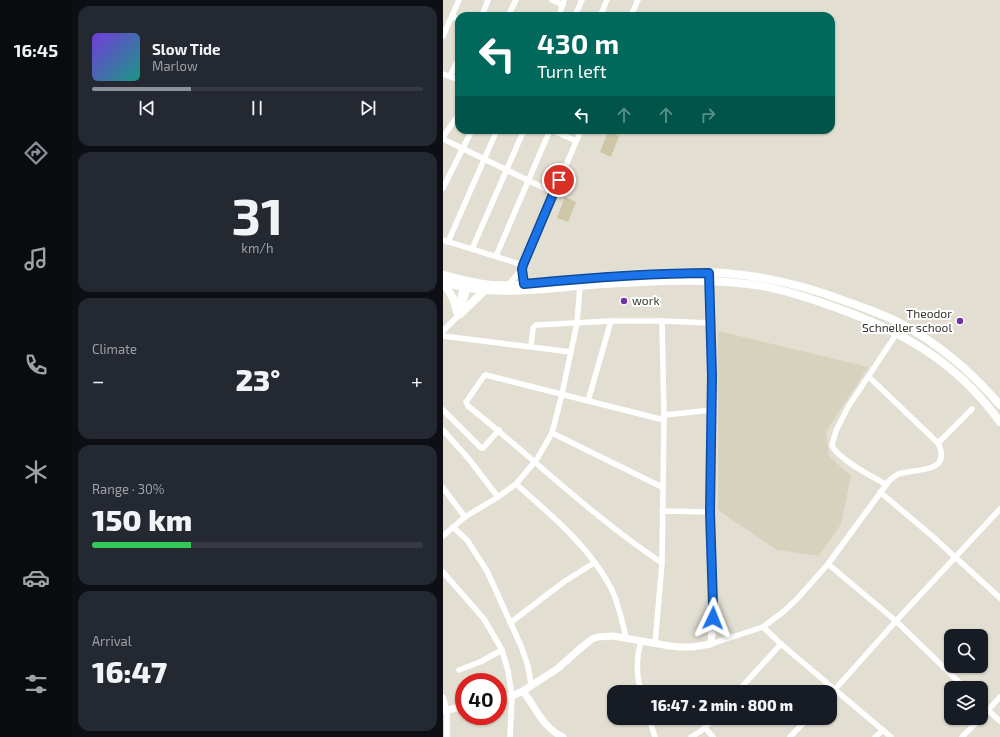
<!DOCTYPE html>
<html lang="en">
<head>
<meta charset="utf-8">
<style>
  body { margin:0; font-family:"Exo 2",sans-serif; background:#242831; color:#f1f3f6; height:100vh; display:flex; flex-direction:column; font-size:15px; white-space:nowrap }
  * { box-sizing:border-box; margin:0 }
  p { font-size:13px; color:#9ea1a6 }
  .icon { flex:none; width:22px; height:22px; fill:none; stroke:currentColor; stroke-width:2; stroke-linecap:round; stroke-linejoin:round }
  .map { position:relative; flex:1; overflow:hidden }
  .side { display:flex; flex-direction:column; gap:6px; padding:6px; background:#0d0f14; width:371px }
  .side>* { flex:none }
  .guide { position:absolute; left:12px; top:12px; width:380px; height:122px; border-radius:12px; box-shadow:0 1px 3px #0004; background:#00695c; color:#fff; overflow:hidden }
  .tools { position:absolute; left:501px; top:629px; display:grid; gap:8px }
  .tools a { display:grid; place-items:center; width:44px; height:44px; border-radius:8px; background:#171b24; box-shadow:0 1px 3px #0004; font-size:20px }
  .speed { position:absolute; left:12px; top:673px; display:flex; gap:8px; font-size:20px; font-weight:700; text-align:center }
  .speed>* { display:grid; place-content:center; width:52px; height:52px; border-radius:50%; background:#171b24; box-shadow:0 1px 3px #0004; line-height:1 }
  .speed .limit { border:6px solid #d22; background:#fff; color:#111 }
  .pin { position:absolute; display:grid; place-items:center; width:34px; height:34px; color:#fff; margin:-17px; border:2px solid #fff; border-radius:50%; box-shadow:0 1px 4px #0007 }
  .me { position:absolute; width:44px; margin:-22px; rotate:2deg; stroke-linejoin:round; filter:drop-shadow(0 0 3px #0008) }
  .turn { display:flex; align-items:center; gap:14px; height:84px; padding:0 16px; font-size:18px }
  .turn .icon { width:52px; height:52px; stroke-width:2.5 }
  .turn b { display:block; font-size:28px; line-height:34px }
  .lanes { display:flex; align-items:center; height:38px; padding:0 16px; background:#0003; justify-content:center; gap:20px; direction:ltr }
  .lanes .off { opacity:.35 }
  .big { font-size:30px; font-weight:800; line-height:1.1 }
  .side .card { flex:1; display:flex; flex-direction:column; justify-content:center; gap:6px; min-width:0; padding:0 14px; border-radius:12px; background:#242831 }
  .side .dial { align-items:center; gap:0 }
  .dial b { font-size:52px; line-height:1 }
  .song { display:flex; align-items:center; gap:12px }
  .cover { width:48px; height:48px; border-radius:6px; background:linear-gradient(135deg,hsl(260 70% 55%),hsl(170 70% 35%)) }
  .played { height:4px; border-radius:2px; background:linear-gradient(90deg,#8c9099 30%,#363941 30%) }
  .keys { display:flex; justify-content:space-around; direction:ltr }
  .heat { display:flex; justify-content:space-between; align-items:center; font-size:22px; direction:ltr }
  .charge { height:6px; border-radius:3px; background:linear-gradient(90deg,#34c759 30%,#363941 0) }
  .trip { position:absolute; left:164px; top:685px; width:230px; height:40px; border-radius:12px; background:#171b24; box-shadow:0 1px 3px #0004; font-weight:800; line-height:40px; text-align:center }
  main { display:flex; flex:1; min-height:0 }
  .tab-bar { display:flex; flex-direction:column; width:72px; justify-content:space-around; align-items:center; background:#090b0e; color:#9ea1a6 }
  .tab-bar .icon { width:28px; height:28px }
  .tab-bar .active { color:#8c9099 }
  .tab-bar b { font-size:18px; color:#f1f3f6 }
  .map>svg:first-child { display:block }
</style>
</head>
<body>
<main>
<nav class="tab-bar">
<b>16:45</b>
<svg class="icon active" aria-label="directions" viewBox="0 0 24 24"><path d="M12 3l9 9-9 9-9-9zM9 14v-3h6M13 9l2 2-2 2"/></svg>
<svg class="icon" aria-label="music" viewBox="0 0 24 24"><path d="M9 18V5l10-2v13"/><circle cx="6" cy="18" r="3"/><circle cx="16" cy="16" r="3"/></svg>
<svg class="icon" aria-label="phone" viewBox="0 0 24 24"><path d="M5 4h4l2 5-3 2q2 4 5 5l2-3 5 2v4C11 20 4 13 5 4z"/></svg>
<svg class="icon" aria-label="climate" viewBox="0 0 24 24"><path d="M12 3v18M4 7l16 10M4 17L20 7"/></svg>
<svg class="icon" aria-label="car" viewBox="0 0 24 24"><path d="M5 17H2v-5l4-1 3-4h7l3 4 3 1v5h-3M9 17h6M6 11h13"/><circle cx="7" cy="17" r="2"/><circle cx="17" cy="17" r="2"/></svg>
<svg class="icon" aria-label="filters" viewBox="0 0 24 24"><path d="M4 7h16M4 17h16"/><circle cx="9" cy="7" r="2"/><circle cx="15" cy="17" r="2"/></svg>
</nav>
<section class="side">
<div class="card">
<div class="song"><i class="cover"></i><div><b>Slow Tide</b><p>Marlow</p></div></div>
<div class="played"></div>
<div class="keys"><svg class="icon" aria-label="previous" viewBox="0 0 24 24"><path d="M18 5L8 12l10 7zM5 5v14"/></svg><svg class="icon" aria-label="pause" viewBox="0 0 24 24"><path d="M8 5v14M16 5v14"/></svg><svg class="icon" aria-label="next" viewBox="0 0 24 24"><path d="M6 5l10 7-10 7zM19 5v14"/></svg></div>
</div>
<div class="card dial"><b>31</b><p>km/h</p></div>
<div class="card"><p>Climate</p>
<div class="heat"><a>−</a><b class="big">23°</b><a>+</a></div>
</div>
<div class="card"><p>Range · 30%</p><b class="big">150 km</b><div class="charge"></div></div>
<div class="card"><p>Arrival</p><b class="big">16:47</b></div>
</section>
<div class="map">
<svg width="557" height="737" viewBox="0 0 557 737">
  <rect width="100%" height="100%" fill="#e2dfd2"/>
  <path fill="#d7d2be" d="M 275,331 L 425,367 L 383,432 L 386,456 L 408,476 L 398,524 L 376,556 L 334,550 L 275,510 Z"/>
  <g fill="#cec6a6">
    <path d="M 165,132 L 176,136 L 168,157 L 157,152 Z"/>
    <path d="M 122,197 L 133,202 L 125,222 L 114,218 Z"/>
  </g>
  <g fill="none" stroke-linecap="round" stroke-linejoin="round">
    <g stroke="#fff" stroke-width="5.5">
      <path d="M 109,0 L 120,5"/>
      <path d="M 9,16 L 16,19"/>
      <path d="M 39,16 L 45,0"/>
      <path d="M 65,16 L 73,0"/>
      <path d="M 116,16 L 121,0"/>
      <path d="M 132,16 L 139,0"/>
      <path d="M 157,16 L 164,0"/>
      <path d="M 188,16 L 195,0"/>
      <path d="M 0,36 L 16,0"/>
      <path d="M 0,74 L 16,80"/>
      <path d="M 7,76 L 16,58"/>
      <path d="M 109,130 L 133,141"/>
      <path d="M 0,137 L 16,114"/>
      <path d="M 0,139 L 111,193"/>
      <path d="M 0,188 L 29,130"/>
      <path d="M 0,240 L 80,265"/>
      <path d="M 5,242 L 54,130"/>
      <path d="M 29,249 L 81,130"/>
      <path d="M 53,256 L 107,130"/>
      <path d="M 79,269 L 81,284"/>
      <path d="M 66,284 L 79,269 L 138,130"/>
      <path d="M 14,310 L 21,283"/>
      <path d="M 0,331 L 17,314 L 26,285"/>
      <path d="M 0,336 L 128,352"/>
      <path d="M 88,346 L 90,328 L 93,325 L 168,321 L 219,321 L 268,323"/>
      <path d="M 145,401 L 168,321"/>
      <path d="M 0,410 L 38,448 L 40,448 L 56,430"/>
      <path d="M 221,415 L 269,410"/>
      <path d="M 0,430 L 25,458 L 55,497"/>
      <path d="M 109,433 L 219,487"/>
      <path d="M 495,443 L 529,409"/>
      <path d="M 73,484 C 108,515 146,546 168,588 C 176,604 179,621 183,638"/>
      <path d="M 442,484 C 430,477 393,458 389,445 L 393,431 L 405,407 L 454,333"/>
      <path d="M 0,488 L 22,517"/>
      <path d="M 437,492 L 488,535 L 557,598"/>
      <path d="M 219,511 L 267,512"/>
      <path d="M 10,527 L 24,540 L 44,571 L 78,646 L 85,666 L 88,684"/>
      <path d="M 0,536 L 22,517 L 55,497 L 73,484 L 94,459 L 109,433 L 119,394 L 134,323 L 137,286"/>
      <path d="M 219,563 C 150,517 90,458 25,406 L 23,402 L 41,376 L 43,375 L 221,420"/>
      <path d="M 385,564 L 453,621 L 522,688"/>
      <path d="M 0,572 L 41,619 L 59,650 L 65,671 L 69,696 L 67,737"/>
      <path d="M 67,623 L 122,581 L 151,563"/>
      <path d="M 320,627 L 338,644 L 448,737"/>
      <path d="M 212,644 L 219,563 L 221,415 L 219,321"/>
      <path d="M 268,644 L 320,627 L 340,612 L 354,599 L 385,564 L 446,481 C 450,477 454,474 459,473 C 477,469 509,472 495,443 L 426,377"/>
      <path d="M 16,670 L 37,662 L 59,650"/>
      <path d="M 182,692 L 196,687"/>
      <path d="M 198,692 C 193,675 193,658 198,641"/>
      <path d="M 294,692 L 338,644"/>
      <path d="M 387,695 L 453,621 L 557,509"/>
      <path d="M 0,697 L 4,710 L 4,737"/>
      <path d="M 167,697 L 171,695"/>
      <path d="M 538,704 L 557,721"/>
      <path d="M 206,718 L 212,737"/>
      <path d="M 538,718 L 557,697"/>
      <path d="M 262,728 L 270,737"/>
      <path d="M 248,737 L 258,731 L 271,718"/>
      <path d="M 347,737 L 365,718"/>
      <path d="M 432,737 L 440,730"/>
      <path d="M 519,737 L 538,718"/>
    </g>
    <g stroke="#fff" stroke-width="7">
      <path d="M 80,691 C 93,708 100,728 120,737"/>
      <path d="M 55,699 L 69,696 L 80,691 L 114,669 L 139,647 L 149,639 L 155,637 L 170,636 L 227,646 L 237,647 L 249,647 L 268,644 L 271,604 L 267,512 L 269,377 L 267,277"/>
      <path d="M 0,711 L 21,706"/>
    </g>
    <g stroke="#fff" stroke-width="8">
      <path d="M 0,275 C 16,279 33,284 50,285 C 86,287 122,279 158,276 C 202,273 247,270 291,274 C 332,278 366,287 405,302 C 422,308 439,314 455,322 C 495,343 528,371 557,405"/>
      <path d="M 0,282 C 47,296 87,290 135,286 C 156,284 177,283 198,282 C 235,280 276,280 313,285 C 340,289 366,298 391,307 C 459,331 514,362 557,422"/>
      <path d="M 0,282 L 10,298 L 14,312"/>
      <path d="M 17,314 L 41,291"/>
    </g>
  </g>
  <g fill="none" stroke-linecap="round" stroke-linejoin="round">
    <g stroke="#114b97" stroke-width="10">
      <path id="route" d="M 116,180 L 80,265 L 79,269 L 81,284 C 143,278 204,273 266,273 L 269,376 L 267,512 L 270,604 L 270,618"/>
    </g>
    <use href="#route" stroke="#1a73e8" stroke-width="7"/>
  </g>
  <g fill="#7231a5" stroke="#fff" stroke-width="1.5">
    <circle cx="181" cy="301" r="4"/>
    <circle cx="517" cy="321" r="4"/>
  </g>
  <g text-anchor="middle" stroke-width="4" stroke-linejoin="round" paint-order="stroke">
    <g font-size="12" fill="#35342f" stroke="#fff" text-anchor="start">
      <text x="189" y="305">work</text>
      <text x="509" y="318" text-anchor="end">Theodor<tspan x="509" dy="14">Schneller school</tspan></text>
    </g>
  </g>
</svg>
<div class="tools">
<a><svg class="icon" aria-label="search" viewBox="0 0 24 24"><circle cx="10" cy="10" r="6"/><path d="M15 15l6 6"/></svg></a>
<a><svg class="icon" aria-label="layers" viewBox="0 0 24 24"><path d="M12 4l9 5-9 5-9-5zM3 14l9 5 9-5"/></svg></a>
</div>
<div class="speed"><div class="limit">40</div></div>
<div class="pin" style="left:116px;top:180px;background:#d93025"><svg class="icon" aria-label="arrive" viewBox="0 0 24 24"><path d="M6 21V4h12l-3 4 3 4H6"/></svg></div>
<svg class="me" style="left:270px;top:618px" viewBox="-20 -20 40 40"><path d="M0-17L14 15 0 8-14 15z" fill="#1a73e8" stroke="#fff" stroke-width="4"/></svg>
<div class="trip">16:47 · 2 min · 800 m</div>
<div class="guide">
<div class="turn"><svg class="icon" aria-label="left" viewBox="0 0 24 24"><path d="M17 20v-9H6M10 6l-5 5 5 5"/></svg><div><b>430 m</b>Turn left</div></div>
<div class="lanes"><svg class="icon" aria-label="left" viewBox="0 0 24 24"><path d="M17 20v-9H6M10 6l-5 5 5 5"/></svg><svg class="icon off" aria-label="ahead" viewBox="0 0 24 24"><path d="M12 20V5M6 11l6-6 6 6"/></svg><svg class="icon off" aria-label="ahead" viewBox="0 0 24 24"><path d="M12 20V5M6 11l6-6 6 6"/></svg><svg class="icon off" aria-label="right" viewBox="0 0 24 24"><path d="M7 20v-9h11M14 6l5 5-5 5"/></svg></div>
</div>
</div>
</main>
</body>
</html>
